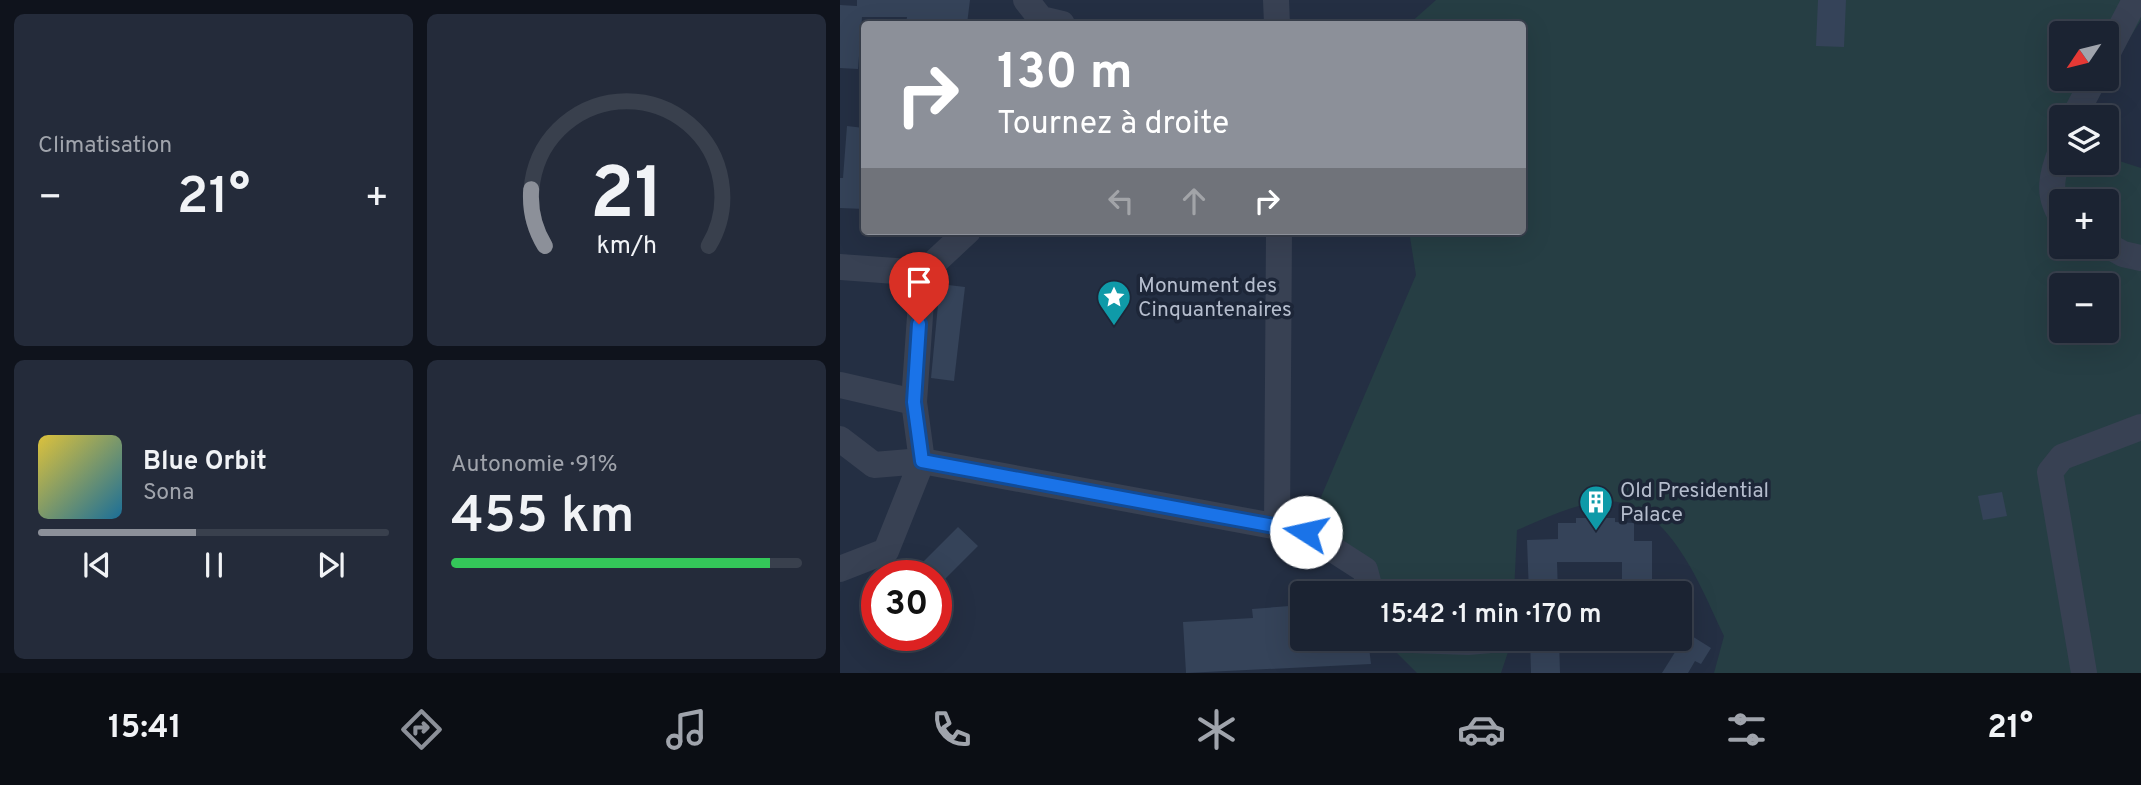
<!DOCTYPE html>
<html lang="fr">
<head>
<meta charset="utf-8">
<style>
  body { margin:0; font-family:Overpass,sans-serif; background:#242b3a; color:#f1f3f6; height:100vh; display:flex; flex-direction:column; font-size:26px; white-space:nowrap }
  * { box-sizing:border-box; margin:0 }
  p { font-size:23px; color:#a0a4ac }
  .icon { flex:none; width:38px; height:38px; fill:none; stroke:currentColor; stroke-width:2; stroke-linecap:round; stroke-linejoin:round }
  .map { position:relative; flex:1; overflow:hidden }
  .side { display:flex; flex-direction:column; gap:14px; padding:14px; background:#0f131c; width:840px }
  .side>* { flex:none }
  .banner { position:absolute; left:21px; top:21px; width:665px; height:214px; border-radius:7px; box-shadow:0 7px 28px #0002,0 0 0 2px #39404d; background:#8c9099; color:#fff; overflow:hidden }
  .needle { width:46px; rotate:235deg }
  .controls { position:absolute; left:1209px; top:21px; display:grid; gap:14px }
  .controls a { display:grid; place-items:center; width:70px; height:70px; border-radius:7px; background:#1b2332; box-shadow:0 7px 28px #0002,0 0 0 2px #39404d; font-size:35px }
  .speed { position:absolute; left:21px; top:560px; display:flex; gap:14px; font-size:35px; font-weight:700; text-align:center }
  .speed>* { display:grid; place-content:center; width:91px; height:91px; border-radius:50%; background:#1b2332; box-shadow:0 7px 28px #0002,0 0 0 2px #39404d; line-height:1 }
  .speed .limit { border:10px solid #d22; background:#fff; color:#111 }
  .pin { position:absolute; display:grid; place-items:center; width:60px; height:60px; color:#fff; margin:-72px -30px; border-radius:50% 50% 50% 0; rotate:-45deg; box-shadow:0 0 7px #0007 }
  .pin .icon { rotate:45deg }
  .me { position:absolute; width:77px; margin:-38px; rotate:280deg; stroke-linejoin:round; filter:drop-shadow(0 0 5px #0008) }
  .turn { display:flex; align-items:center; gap:24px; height:147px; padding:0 21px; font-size:32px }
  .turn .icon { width:91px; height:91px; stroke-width:2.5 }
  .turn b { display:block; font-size:49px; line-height:60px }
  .lanes { display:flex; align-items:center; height:66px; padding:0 21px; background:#0003; justify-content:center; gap:35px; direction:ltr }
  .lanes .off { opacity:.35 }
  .big { font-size:52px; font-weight:600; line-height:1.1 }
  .side .widget { flex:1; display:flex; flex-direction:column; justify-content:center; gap:10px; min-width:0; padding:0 24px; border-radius:10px; background:#242b3a }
  .side .dial { align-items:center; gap:0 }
  .dial svg { height:182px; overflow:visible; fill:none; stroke:#39404d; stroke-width:7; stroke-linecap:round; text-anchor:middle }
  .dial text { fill:#f1f3f6; stroke:none }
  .song { display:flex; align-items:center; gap:21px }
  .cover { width:84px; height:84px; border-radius:10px; background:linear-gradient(135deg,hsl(50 70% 55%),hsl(200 70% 35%)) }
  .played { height:7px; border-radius:4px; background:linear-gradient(90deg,#8c9099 45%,#39404d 45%) }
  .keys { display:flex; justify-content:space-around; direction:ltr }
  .heat { display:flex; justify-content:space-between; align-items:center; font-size:38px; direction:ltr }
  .charge { height:10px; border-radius:5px; background:linear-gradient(90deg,#34c759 91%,#39404d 0) }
  .side .tiles { flex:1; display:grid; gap:14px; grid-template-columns:repeat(2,1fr) }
  .trip { position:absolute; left:450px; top:581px; width:402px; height:70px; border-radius:7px; background:#1b2332; box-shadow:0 7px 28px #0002,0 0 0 2px #39404d; font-weight:600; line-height:70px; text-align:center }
  .tabs { display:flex; height:112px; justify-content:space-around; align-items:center; background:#0b0e14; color:#a0a4ac }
  .tabs .icon { width:49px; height:49px }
  .tabs .selected { color:#8c9099 }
  .tabs b { font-size:32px; color:#f1f3f6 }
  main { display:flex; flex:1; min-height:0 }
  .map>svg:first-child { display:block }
</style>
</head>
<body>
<main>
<section class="side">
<div class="tiles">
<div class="widget"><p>Climatisation</p>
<div class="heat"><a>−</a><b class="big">21°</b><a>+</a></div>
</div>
<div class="widget dial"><svg viewBox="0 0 100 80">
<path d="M14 69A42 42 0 1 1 86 69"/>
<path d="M14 69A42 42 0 0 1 8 44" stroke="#8c9099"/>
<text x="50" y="56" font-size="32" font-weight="700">21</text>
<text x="50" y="72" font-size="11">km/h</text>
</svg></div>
<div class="widget">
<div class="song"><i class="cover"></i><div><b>Blue Orbit</b><p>Sona</p></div></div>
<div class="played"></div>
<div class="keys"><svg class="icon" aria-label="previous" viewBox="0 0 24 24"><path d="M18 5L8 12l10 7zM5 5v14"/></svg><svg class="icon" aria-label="pause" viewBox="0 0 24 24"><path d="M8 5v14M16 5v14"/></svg><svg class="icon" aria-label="next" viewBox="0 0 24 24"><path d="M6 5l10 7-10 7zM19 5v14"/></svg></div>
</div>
<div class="widget"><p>Autonomie · 91%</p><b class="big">455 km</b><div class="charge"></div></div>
</div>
</section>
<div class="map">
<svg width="1301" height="673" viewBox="0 0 1301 673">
  <rect width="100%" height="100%" fill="#242f43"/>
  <g fill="#263e44" fill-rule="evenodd">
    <path d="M 596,0 L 1301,0 L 1301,20 L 1267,74 L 1267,33 L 1222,33 L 1222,79 L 1264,79 L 1222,117 L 1222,163 L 1267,163 L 1267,157 L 1301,168 L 1301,673 L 874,673 L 884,636 C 861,588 826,492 758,502 C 729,506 703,519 677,530 L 674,593 L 531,593 L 466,532 L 576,275 L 569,231 L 682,231 L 682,24 L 569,24 ZM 1222,201 L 1267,201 L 1267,247 L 1222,247 ZM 1222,285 L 1267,285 L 1267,331 L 1222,331 Z"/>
    <path d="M 544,640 L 671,643 L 661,673 L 577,673 Z"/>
  </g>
  <g fill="#354359">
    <path d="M 17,0 L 130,0 L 127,24 L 66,24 L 67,17 L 22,17 L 18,69 L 0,68 L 0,5 L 17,6 Z"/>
    <path d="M 978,0 L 1006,0 L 1004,47 L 976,46 Z"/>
    <path d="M 7,126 L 24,128 L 24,209 L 0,208 L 0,178 L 3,178 Z"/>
    <path d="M 100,284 L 125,287 L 114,381 L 91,378 Z"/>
    <path d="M 1162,492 L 1167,516 L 1143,520 L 1138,496 Z"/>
    <path d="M 736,518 L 775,518 L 775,522 L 794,523 L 794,541 L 812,541 L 812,593 L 782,593 L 782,562 L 717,562 L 718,593 L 689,593 L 687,540 L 718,539 L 718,523 L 736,523 Z"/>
    <path d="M 118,527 L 138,546 L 96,588 L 96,576 L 69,576 Z"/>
    <path d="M 462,605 L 462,639 L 528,639 L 531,664 L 346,673 L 343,622 L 413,618 L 412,609 Z"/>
    <path d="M 847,633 L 871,648 L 861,664 L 855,661 L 848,673 L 822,673 Z"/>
    <path d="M 690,639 L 719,639 L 720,673 L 691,673 Z"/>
  </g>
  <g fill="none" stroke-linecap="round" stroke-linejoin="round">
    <g stroke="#384153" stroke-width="26">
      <path d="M 186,0 L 201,19 L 222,24"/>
      <path d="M 436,0 L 437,24"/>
      <path d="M 1267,54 L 1295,0"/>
      <path d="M 1234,117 L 1254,79"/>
      <path d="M 1222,148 C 1212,173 1206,194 1222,217"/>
      <path d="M 128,231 L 83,273 L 74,402 L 82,461 L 466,532 L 525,570 L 531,593"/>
      <path d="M 1267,245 L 1283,254 L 1301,258"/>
      <path d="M 0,267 L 83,273"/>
      <path d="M 0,385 L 74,402"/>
      <path d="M 0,439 L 34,465 L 82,461 L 46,551 L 0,569"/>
      <path d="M 437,526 L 439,231"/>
      <path d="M 544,639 L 628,642 L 662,639"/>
      <path d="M 1244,673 L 1210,472 L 1222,457 L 1301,427"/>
    </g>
  </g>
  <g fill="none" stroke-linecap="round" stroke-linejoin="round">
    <g stroke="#114b97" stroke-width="18">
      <path id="route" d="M 79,324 L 74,402 L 82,461 L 466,532"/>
    </g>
    <use href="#route" stroke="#1a73e8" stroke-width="12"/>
  </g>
  <defs>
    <g id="sight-pin" transform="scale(1.75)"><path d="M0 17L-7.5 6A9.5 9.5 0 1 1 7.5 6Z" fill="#0f9aa8" stroke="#1d2638"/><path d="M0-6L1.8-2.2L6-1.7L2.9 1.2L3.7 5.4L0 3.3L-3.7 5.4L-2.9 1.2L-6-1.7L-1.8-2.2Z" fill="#fff"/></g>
    <g id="building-pin" transform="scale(1.75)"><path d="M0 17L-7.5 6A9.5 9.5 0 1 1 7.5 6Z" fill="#0f9aa8" stroke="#1d2638"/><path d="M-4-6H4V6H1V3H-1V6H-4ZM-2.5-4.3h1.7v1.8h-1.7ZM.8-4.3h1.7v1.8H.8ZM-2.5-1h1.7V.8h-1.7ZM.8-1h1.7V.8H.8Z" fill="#fff"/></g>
  </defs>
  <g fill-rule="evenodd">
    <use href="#sight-pin" x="274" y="297"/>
    <use href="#building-pin" x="756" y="502"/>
  </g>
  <g text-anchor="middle" stroke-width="7" stroke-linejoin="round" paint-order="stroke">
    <g font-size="21" fill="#b5bdcd" stroke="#1d2638" text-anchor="start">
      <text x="298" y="292">Monument des<tspan x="298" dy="24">Cinquantenaires</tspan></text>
      <text x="780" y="497">Old Presidential<tspan x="780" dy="24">Palace</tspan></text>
    </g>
  </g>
</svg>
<div class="controls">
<a><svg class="needle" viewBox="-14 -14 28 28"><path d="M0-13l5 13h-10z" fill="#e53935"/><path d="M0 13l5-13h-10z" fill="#a0a4ac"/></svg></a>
<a><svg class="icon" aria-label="layers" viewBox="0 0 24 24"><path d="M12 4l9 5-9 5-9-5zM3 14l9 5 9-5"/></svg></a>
<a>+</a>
<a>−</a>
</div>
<div class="speed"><div class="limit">30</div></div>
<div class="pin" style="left:79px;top:324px;background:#d93025"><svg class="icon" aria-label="arrive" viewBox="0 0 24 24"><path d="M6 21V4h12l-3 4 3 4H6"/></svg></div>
<svg class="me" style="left:466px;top:532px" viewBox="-20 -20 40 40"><circle r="19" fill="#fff"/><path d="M0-13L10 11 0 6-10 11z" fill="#1a73e8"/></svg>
<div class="trip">15:42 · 1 min · 170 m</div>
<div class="banner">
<div class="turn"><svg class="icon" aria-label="right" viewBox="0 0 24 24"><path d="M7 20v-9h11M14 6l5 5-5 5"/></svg><div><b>130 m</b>Tournez à droite</div></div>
<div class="lanes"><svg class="icon off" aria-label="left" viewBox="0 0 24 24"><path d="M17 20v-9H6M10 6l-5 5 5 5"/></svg><svg class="icon off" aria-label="ahead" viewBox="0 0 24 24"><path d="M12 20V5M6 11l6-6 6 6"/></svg><svg class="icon" aria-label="right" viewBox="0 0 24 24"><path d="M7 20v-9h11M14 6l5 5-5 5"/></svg></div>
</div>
</div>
</main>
<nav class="tabs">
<b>15:41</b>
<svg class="icon selected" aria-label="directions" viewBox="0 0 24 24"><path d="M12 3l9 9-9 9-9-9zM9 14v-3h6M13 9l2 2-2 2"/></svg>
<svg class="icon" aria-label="music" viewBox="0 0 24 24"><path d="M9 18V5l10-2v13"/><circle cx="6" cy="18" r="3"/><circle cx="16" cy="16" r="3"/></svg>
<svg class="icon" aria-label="phone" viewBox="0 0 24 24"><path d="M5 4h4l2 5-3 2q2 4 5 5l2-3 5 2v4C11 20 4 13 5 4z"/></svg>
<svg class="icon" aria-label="climate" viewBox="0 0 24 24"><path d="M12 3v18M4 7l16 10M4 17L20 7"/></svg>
<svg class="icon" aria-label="car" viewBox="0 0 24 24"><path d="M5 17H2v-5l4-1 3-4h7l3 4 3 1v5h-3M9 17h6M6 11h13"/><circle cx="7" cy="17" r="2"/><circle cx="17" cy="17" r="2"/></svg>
<svg class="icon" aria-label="filters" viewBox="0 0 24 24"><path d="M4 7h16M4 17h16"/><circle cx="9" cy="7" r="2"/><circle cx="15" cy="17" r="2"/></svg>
<b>21°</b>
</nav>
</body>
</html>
